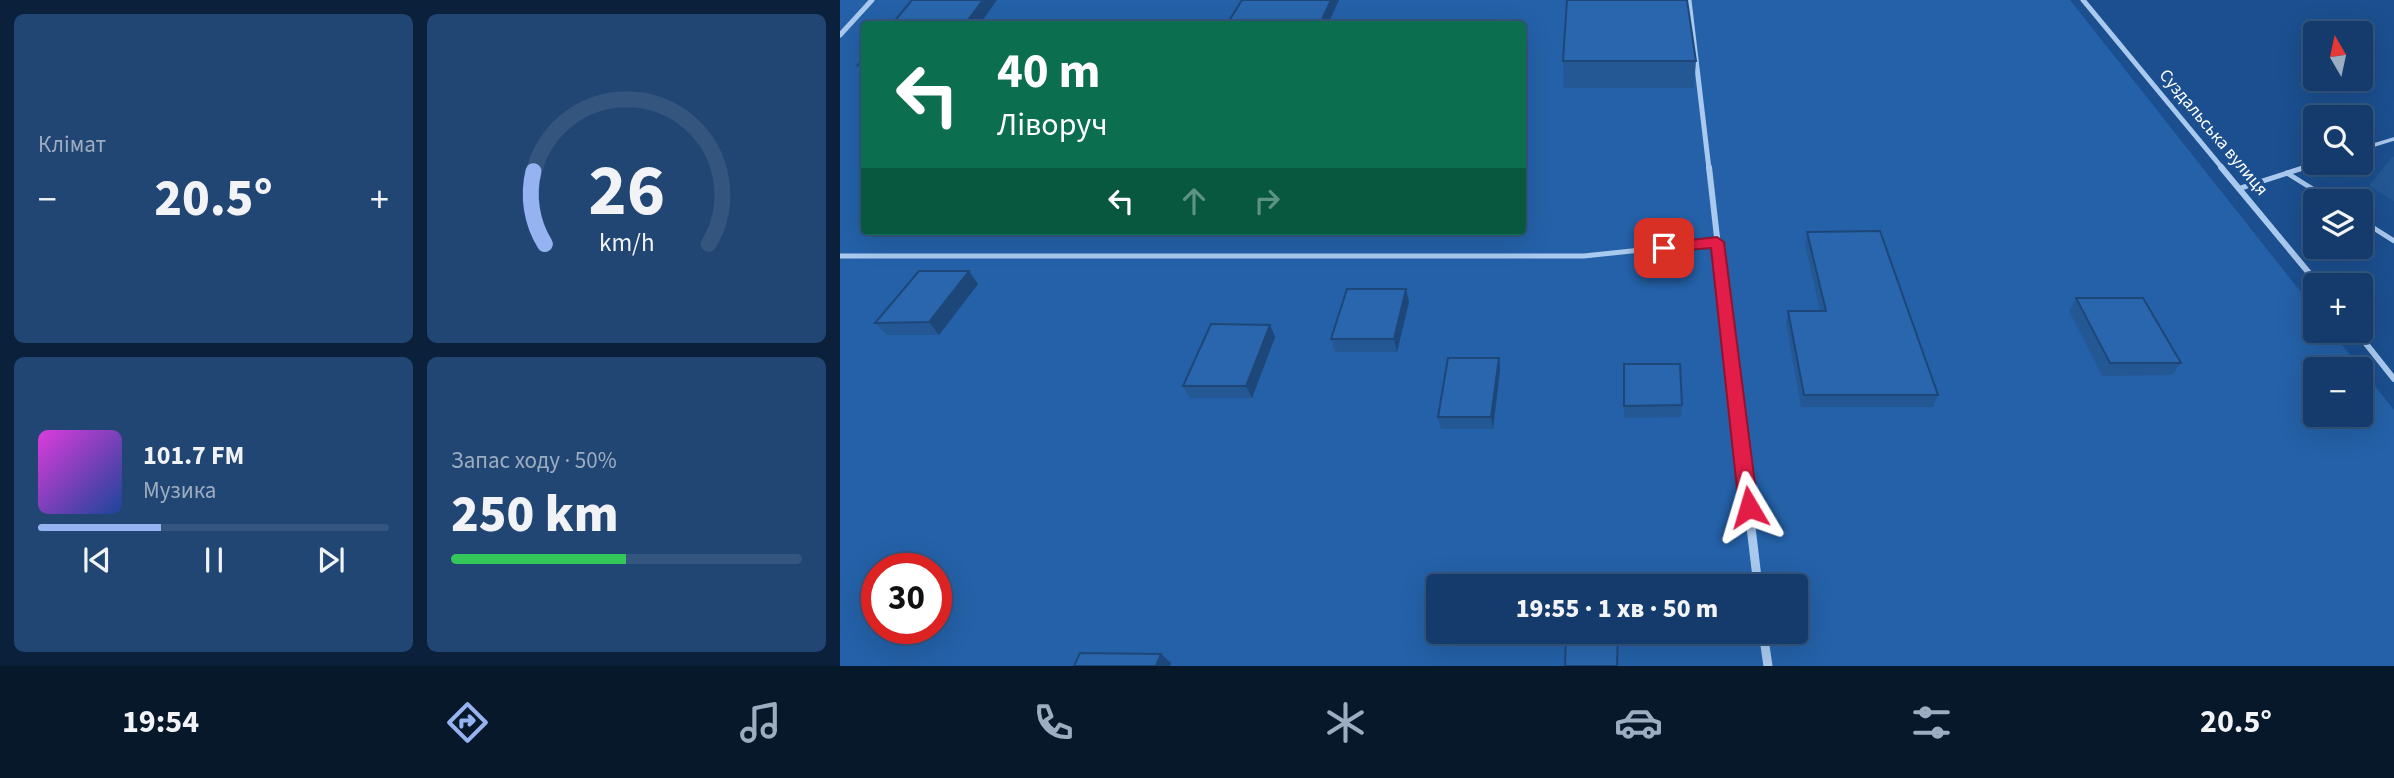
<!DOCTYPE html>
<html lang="uk">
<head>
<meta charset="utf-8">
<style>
  body { margin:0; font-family:"Source Sans 3",sans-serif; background:#214673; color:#f1f3f6; height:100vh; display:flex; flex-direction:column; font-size:26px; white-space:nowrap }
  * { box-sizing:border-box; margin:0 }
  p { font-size:23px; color:#9dadc1 }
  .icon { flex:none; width:38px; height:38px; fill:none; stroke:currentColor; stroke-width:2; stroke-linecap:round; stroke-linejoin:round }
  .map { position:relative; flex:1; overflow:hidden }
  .sheet { display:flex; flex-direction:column; gap:14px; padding:14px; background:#0b203b; width:840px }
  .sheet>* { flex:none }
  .top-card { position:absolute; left:21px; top:21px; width:665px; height:214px; border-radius:7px; box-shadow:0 7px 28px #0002,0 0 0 2px #33557e; background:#0b6e4f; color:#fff; overflow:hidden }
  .needle { width:46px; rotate:351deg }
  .controls { position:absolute; left:1463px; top:21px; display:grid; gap:14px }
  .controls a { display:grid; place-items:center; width:70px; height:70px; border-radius:7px; background:#143b6b; box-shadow:0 7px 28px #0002,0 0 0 2px #33557e; font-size:35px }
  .speed { position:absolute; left:21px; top:553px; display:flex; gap:14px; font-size:35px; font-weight:700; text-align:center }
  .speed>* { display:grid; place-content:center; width:91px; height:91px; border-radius:50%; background:#143b6b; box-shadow:0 7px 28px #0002,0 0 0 2px #33557e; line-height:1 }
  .speed .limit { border:10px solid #d22; background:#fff; color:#111 }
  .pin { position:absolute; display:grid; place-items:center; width:60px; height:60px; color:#fff; margin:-30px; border-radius:14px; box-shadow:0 4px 10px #0006 }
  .me { position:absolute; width:77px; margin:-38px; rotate:353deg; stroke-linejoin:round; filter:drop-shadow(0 0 5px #0008) }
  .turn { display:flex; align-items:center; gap:24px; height:147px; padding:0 21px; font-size:32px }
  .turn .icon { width:91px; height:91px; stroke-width:2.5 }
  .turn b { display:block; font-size:49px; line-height:60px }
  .lanes { display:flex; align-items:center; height:66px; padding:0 21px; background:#0003; justify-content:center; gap:35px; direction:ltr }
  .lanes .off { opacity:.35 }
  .big { font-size:52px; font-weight:800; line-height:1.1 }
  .sheet .card { flex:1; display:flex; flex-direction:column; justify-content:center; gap:10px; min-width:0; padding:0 24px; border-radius:10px; background:#214673 }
  .sheet .dial { align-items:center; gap:0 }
  .dial svg { height:182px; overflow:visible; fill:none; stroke:#33557e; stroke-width:7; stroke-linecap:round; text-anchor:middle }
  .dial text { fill:#f1f3f6; stroke:none }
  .song { display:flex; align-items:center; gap:21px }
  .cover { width:84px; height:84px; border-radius:10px; background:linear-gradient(135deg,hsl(300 70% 55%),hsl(220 70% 35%)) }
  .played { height:7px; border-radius:4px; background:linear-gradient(90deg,#95b2f1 35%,#33557e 35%) }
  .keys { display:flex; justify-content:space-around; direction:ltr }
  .heat { display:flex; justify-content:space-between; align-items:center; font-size:38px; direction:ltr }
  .charge { height:10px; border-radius:5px; background:linear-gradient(90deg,#34c759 50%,#33557e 0) }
  .sheet .tiles { flex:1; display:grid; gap:14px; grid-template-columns:repeat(2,1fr) }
  .trip { position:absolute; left:586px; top:574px; width:382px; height:70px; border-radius:7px; background:#143b6b; box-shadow:0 7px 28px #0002,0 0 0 2px #33557e; font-weight:800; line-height:70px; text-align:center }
  .dock { display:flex; height:112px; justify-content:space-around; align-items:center; background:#08182b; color:#9dadc1 }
  .dock .icon { width:49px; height:49px }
  .dock .selected { color:#95b2f1 }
  .dock b { font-size:32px; color:#f1f3f6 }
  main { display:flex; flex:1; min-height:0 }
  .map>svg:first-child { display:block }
</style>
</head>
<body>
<main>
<section class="sheet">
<div class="tiles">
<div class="card"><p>Клімат</p>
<div class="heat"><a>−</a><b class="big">20.5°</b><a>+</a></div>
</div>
<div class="card dial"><svg viewBox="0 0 100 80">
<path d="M14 69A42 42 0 1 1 86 69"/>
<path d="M14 69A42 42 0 0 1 9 37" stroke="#95b2f1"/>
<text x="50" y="56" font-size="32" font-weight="700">26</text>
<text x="50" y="72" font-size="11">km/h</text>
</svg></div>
<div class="card">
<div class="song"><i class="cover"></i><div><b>101.7 FM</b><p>Музика</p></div></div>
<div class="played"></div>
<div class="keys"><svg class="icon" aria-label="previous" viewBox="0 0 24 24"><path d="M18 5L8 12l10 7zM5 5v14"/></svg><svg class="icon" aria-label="pause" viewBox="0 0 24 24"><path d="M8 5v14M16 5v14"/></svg><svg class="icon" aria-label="next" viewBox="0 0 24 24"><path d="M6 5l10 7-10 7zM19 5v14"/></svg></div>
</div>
<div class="card"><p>Запас ходу · 50%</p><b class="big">250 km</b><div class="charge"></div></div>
</div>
</section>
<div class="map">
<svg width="1554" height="666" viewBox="0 0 1554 666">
  <rect width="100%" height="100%" fill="#1b4f8f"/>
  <path fill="#2461a8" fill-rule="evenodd" d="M 0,0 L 1230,0 L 1475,310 L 1475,331 L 1491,331 L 1554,410 L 1554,666 L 0,666 ZM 24,24 L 682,24 L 682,231 L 24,231 ZM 1475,369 L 1521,369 L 1521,415 L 1475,415 ZM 37,569 L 96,569 L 96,628 L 37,628 ZM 598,586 L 956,586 L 956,632 L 598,632 Z"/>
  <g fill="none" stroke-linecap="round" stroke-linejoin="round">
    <g stroke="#a9c9ee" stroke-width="3.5">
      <path d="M 1521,149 L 1554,139"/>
      <path d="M 1460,169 L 1479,163"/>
    </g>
    <g stroke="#a9c9ee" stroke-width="5">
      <path d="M 1447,173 L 1492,201"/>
      <path d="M 1401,188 L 1466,167"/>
      <path d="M 1521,220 L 1554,241"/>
      <path d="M 0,256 L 744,256 L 877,242"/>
    </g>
    <g stroke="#a9c9ee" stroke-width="5">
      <path d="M 849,0 L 869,169"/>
      <path d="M 1243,0 L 1383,169"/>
      <path d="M 0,35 L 32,0"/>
    </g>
    <g stroke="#a9c9ee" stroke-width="6">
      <path d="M 869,167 L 894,386"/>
      <path d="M 1381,167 L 1479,285"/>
      <path d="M 1516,331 L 1554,379"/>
    </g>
    <g stroke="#a9c9ee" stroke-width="9">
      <path d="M 894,384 L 918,586"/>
      <path d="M 923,632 L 928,666"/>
    </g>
  </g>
  <g fill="#245895">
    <path d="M 24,57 L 24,74 L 18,65 Z"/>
    <path d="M 723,61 L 856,61 L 854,88 L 724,88 Z"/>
    <path d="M 1552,157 L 1554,157 L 1554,201 L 1529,186 Z"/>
    <path d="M 967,232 L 1098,395 L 1093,407 L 961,407 L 946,323 L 948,311 L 980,311 L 965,244 Z"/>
    <path d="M 138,284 L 99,335 L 47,335 L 35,323 Z"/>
    <path d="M 566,289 L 569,302 L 557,352 L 495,352 L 491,339 Z"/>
    <path d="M 1236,298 L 1341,363 L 1332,375 L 1262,376 L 1229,311 Z"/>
    <path d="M 430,325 L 435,337 L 412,398 L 350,398 L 343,386 Z"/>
    <path d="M 784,364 L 842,405 L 841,417 L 784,418 Z"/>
    <path d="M 660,370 L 653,429 L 601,429 L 598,417 Z"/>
  </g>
  <g fill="#1d4779">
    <path d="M 143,0 L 157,0 L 140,24 L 125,24 Z"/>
    <path d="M 491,0 L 499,0 L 488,24 L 480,24 Z"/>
    <path d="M 129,271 L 138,284 L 99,335 L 89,322 Z"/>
    <path d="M 566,289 L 569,302 L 557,352 L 554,339 Z"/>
    <path d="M 430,325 L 435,337 L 412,398 L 406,386 Z"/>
    <path d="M 659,358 L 660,370 L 653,429 L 651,417 Z"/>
    <path d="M 321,654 L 331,663 L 330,666 L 316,666 Z"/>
  </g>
  <g fill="#2a66ad" stroke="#1d4779" stroke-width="2">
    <path d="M 72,0 L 143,0 L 125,24 L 52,24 Z"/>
    <path d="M 402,0 L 491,0 L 480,24 L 387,24 Z"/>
    <path d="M 727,0 L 847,0 L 856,61 L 723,61 Z"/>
    <path d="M 24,57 L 24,64 L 18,65 Z"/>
    <path d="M 1040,231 L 1098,395 L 964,395 L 948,311 L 986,311 L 967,232 Z"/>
    <path d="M 79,271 L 129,271 L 89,322 L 35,323 Z"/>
    <path d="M 507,289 L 566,289 L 554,339 L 491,339 Z"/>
    <path d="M 1236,298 L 1303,298 L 1341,363 L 1270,363 Z"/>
    <path d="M 371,324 L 430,325 L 406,386 L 343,386 Z"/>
    <path d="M 608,358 L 659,358 L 651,417 L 598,417 Z"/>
    <path d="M 784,364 L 840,364 L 842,405 L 784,406 Z"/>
    <path d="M 726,632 L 778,632 L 777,666 L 725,666 Z"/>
    <path d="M 240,653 L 321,654 L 316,666 L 234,666 Z"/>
  </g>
  <path fill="#e11d48" stroke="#92132f" stroke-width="2" d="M 877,237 L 884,242 L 918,507 L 915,513 L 902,513 L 899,507 L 871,248 L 824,252 L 817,248 L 824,243 Z"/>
  <g text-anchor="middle" stroke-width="7" stroke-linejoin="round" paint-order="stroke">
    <g font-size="18" fill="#fff" stroke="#1b4f8f">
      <text transform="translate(1374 132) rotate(50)" y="6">Суздальська вулиця</text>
    </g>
  </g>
</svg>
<div class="controls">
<a><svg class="needle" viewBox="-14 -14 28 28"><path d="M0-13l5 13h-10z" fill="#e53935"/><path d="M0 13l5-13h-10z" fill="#9dadc1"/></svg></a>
<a><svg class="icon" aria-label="search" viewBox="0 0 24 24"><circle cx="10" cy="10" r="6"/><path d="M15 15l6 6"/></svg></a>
<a><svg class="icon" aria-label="layers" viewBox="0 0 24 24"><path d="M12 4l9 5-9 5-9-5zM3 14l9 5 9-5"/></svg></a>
<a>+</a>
<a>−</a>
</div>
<div class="speed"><div class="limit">30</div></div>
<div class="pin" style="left:824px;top:248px;background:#d93025"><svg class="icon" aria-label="arrive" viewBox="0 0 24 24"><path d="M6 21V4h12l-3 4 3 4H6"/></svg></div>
<svg class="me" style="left:909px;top:507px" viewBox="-20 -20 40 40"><path d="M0-17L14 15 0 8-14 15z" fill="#e11d48" stroke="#fff" stroke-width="4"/></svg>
<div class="trip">19:55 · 1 хв · 50 m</div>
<div class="top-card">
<div class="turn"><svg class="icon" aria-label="left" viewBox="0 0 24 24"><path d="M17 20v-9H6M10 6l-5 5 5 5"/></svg><div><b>40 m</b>Ліворуч</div></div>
<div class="lanes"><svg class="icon" aria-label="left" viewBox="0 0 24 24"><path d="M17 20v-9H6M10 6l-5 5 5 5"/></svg><svg class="icon off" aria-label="ahead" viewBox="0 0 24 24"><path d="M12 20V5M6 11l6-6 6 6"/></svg><svg class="icon off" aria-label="right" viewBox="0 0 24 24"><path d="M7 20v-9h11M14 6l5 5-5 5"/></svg></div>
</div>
</div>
</main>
<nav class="dock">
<b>19:54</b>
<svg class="icon selected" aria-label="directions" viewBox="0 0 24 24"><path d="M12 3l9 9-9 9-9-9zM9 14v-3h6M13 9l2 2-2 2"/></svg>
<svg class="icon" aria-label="music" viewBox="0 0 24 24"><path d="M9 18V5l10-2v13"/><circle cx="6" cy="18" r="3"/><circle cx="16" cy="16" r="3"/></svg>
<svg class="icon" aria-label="phone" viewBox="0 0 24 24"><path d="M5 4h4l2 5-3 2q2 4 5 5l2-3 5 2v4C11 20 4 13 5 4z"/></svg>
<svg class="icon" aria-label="climate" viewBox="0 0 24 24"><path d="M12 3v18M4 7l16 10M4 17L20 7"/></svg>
<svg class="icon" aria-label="car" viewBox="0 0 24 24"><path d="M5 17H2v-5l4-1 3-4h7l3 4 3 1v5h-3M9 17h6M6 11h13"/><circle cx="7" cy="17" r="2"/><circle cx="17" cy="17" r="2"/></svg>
<svg class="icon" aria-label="filters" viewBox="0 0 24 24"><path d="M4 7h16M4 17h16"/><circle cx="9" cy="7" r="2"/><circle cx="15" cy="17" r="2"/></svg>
<b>20.5°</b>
</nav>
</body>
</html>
